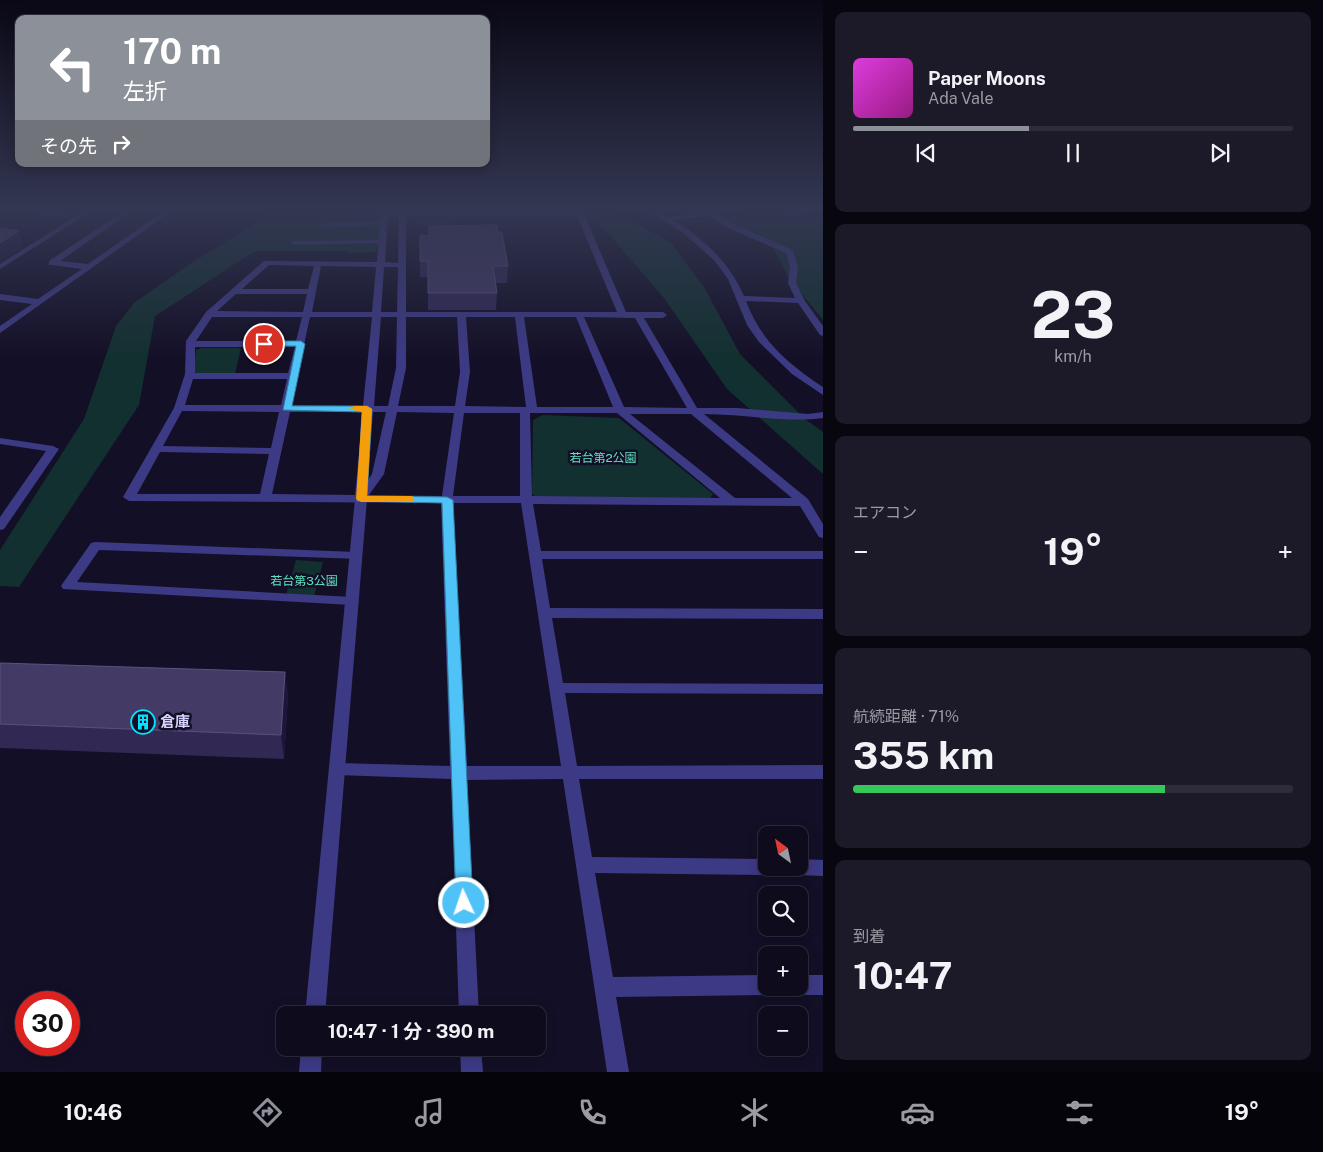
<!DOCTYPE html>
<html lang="ja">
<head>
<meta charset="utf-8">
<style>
  body { margin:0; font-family:"Public Sans","Noto Sans JP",sans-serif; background:#1c1929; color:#f1f3f6; height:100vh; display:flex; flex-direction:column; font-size:19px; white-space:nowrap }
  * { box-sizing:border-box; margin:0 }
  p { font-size:16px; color:#9b9ba3 }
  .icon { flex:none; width:28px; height:28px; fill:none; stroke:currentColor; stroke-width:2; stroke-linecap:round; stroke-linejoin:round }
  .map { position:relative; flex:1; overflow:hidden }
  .panel { display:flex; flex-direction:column; gap:12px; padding:12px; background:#08060f; width:500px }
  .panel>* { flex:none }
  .top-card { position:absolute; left:15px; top:15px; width:475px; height:152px; border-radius:10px; box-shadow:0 2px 12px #0003,0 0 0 1px #2e2b3b; background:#8c9099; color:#fff; overflow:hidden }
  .needle { width:32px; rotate:327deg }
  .controls { position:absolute; left:758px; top:826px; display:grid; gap:10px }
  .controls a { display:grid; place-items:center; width:50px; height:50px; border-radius:10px; background:#0e0b1c; box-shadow:0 2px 12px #0003,0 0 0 1px #2e2b3b; font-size:25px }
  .speed { position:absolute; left:15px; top:991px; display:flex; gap:10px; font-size:25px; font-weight:700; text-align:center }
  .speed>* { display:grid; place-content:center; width:65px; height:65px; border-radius:50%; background:#0e0b1c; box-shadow:0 2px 12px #0003,0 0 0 1px #2e2b3b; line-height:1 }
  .speed .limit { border:8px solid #d22; background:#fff; color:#111 }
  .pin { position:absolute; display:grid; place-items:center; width:42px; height:42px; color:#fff; margin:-21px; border:2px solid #fff; border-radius:50%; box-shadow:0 1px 5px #0007 }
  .me { position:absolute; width:55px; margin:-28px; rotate:357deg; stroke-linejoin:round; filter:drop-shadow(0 0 4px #0008) }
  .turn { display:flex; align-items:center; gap:18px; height:105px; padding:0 25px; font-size:22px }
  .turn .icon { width:65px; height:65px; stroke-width:2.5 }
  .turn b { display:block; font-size:35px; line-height:42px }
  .then { display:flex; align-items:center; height:48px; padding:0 25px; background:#0003; gap:10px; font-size:19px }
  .big { font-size:38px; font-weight:700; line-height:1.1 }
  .panel .widget { flex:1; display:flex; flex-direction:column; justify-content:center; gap:8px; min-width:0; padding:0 18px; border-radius:10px; background:#1c1929 }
  .panel .dial { align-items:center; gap:0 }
  .dial b { font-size:65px; line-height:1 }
  .song { display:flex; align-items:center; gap:15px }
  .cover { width:60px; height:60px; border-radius:8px; background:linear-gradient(135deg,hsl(300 70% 55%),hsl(310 70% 35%)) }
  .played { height:5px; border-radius:2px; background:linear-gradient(90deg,#8c9099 40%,#2e2b3b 40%) }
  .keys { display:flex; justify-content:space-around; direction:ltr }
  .heat { display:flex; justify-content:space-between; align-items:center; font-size:28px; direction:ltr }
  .charge { height:8px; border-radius:4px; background:linear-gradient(90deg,#34c759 71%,#2e2b3b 0) }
  .trip { position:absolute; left:276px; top:1006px; width:270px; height:50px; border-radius:10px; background:#0e0b1c; box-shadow:0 2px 12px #0003,0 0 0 1px #2e2b3b; font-weight:700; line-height:50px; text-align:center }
  .tab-bar { display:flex; height:80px; justify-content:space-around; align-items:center; background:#06040b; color:#9b9ba3 }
  .tab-bar .icon { width:35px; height:35px }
  .tab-bar .active { color:#8c9099 }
  .tab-bar b { font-size:22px; color:#f1f3f6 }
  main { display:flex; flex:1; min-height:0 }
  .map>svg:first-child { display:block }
</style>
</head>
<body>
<main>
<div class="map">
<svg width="823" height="1072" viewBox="0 0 823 1072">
  <rect width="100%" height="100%" fill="#130f26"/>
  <g fill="#12302f">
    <path d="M 269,211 L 382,211 L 377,252 L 349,253 L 349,251 L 255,251 L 155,316 L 139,405 L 19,587 L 0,586 L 0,550 L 84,419 L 116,326 L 134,303 L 194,261 L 249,228 Z"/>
    <path d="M 581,211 L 615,211 L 671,243 L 704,287 L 740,354 L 805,419 L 823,432 L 823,474 L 727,389 L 664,298 L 607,232 Z"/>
    <path d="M 756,213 L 823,217 L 823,320 L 789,278 L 772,246 L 724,217 Z"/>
    <path d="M 202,348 L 241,348 L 235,374 L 199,375 L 194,371 L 196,350 Z"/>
    <path d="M 543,415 L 619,418 L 713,494 L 709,500 L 540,500 L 532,494 L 533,420 Z"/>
    <path d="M 296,560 L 323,562 L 314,597 L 286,595 Z"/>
  </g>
  <rect fill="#0c2248" x="414" y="218" width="40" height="7"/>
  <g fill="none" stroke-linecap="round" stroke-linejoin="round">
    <g fill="#3d3a85" fill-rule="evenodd">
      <path d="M 384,222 L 387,224 L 386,225 L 324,227 L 321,225 L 324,223 Z"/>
      <path d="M 382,240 L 385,242 L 384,243 L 293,245 L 290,243 L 293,241 Z"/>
    </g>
    <g fill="#3d3a85" fill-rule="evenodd">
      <path d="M 124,211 L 132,211 L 60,261 L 88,264 L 164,211 L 172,211 L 0,333 L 0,326 L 32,304 L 0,300 L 0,294 L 38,299 L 82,269 L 52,265 L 49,265 L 49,261 Z"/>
      <path d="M 381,211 L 568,211 L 584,214 L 626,312 L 663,312 L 667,315 L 663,318 L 644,318 L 697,408 L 737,408 L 808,414 L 823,412 L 823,418 C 786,423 742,414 704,414 L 808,499 L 823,524 L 823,538 L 819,537 L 800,506 L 533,504 L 541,551 L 823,551 L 823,559 L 542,559 L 550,608 L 823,609 L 823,619 L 552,618 L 563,683 L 823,684 L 823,694 L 565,693 L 577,766 L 823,765 L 823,779 L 579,779 L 592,857 L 766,859 L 766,868 L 775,868 L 772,873 L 766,875 L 595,873 L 613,977 L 766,975 L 766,988 L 775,988 L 773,992 L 766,995 L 616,997 L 629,1072 L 607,1072 L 563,779 L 467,780 L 479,1015 L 459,1015 L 451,779 L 337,775 L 331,774 L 329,769 L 331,764 L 337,763 L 450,766 L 441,503 L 129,501 L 123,497 L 174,408 L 185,374 L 186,341 L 206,312 L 264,261 L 377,262 ZM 566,215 L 578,218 L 617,312 L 406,312 L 406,216 ZM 388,216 L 399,216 L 398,263 L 385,262 ZM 269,265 L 314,266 L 308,289 L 242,289 ZM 321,266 L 376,267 L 372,312 L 312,312 ZM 384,267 L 398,267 L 397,312 L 381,312 ZM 236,294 L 307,294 L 303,312 L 217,311 ZM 212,317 L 302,317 L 296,341 L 196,341 ZM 310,317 L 372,317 L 363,406 L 291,405 ZM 381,317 L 397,317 L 396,368 L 388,406 L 374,406 ZM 406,317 L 457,317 L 460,372 L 455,406 L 398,406 L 406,368 ZM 466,317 L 515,317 L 526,407 L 465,406 L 470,372 ZM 524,317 L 576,317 L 613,407 L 537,407 ZM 584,317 L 635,318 L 687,408 L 624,407 ZM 195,347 L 295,347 L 288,373 L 195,373 ZM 193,379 L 287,379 L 281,405 L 185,405 ZM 182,411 L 279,412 L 271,448 L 163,446 ZM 290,412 L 363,412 L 355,495 L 272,494 ZM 373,412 L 386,412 L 372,474 L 368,480 ZM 397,412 L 454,413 L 442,496 L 369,495 L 384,474 ZM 464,413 L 520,413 L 520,496 L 453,496 ZM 530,413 L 617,413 L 720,498 L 532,496 ZM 630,414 L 691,414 L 792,498 L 735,498 ZM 160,452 L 269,454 L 260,494 L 137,494 ZM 453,503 L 521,503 L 561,766 L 467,766 Z"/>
      <path d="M 648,211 L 657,211 L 667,217 L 711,211 L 734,224 L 793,250 L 798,267 L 796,283 L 805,301 L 823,326 L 823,336 L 820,335 L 798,303 L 746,301 C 761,341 788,364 823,387 L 823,395 L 792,374 L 759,342 L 747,325 L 728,279 L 714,260 L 683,233 ZM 709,216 L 728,228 L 786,253 L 790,267 L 788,283 L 795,298 L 744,296 C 730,263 703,238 673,220 Z"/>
      <path d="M 761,211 L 816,211 L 798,215 Z"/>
      <path d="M 0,438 L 53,446 L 59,449 L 4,529 L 0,530 L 0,517 L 46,451 L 0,444 Z"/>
      <path d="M 95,542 L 356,552 L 362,556 L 361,559 L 99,550 L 77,582 L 352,597 L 359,601 L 352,605 L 63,589 L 61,586 L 63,583 L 91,543 Z"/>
      <path d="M 799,859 L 823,860 L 823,876 L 799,875 L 793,873 L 790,868 L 799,868 Z"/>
      <path d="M 799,975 L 823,975 L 823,995 L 799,995 L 792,992 L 790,988 L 799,988 Z"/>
      <path d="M 460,1048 L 481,1048 L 483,1072 L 461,1072 Z"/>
    </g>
    <g fill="#3d3a85" fill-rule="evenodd">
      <path d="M 84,211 L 92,211 L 0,269 L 0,264 Z"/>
      <path d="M 361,495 L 367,499 L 325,1015 L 305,1015 L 355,499 Z"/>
      <path d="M 301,1048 L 322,1048 L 321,1072 L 299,1072 Z"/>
    </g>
  </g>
  <g fill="#312854">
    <path d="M 18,211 L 79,211 L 67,218 L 18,212 Z"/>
    <path d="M 498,232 L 508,266 L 507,283 L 495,283 L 497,293 L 496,310 L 428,310 L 428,277 L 420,277 L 420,235 Z"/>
    <path d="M 0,663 L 285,672 L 288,696 L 284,759 L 0,748 Z"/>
  </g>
  <g fill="#1d163a">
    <path d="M 65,211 L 79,211 L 67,218 Z"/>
    <path d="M 19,231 L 23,247 L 0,262 L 0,243 Z"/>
    <path d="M 285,672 L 288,696 L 284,759 L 281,735 Z"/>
  </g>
  <g fill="#433a66" stroke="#5a527e">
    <path d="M 497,225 L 498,232 L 502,232 L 508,266 L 493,266 L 497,293 L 428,293 L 428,261 L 420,261 L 420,235 L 429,236 L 429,226 Z"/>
    <path d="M 0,228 L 19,231 L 0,243 Z"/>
    <path d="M 0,663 L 285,672 L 281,735 L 0,724 Z"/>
  </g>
  <linearGradient id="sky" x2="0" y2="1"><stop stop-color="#0a0815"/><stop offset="0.58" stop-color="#333752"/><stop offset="1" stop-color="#333752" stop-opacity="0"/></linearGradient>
  <rect width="823" height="361" fill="url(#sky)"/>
  <path fill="#4fc3f7" stroke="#337fa1" d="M 264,341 L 301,341 L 305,344 L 292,406 L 367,406 L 372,409 L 367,496 L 447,497 L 453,500 L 473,903 L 471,909 L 464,911 L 458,909 L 456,903 L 442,503 L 357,501 L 362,412 L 283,410 L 296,346 L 261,346 L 260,344 Z"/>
  <path fill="#f59e0b" d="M 367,406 L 372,409 L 367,496 L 411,496 L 414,497 L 414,502 L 361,502 L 356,499 L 362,412 L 349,409 L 354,406 Z"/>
  <defs>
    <g id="building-ring" transform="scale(1.25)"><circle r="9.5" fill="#130f26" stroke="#00e5ff" stroke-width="1.5"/><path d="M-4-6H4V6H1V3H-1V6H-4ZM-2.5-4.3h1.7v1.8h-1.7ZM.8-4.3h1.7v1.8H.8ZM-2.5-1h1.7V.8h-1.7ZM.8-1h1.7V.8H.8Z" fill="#00e5ff"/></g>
  </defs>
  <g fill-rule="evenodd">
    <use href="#building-ring" x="143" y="722"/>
  </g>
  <g text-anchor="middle" stroke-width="5" stroke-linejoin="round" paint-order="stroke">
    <g font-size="12" fill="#5fe0c0" stroke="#130f26">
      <text x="603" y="462">若台第2公園</text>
      <text x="304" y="585">若台第3公園</text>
    </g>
    <g font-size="15" font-weight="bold" fill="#d9d4ff" stroke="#130f26" text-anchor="start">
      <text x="160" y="727">倉庫</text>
    </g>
  </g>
</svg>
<div class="controls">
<a><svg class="needle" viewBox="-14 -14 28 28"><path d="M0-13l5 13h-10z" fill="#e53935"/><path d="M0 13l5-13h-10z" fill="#9b9ba3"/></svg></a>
<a><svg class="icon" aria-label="search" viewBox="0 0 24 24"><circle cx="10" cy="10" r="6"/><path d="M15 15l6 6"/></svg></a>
<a>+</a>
<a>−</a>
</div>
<div class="speed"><div class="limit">30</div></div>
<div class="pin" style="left:264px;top:344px;background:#d93025"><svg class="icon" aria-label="arrive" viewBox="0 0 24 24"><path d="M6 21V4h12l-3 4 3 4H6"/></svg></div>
<svg class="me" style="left:464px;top:903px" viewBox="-20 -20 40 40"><circle r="17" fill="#4fc3f7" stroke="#fff" stroke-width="3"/><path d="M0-11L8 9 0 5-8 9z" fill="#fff"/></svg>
<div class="trip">10:47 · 1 分 · 390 m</div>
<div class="top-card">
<div class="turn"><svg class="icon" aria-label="left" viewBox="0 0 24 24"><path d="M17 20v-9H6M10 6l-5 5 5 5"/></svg><div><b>170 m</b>左折</div></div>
<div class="then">その先<svg class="icon" aria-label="right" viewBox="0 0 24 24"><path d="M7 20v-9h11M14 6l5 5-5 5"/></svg></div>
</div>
</div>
<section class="panel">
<div class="widget">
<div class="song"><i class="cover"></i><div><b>Paper Moons</b><p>Ada Vale</p></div></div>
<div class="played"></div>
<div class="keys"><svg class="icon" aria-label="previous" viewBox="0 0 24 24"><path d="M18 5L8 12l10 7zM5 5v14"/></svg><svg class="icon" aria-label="pause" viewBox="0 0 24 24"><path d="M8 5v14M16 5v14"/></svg><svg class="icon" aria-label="next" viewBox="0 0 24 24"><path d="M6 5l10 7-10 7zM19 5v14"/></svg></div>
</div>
<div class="widget dial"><b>23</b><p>km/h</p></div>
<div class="widget"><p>エアコン</p>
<div class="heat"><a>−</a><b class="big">19°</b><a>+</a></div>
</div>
<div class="widget"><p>航続距離 · 71%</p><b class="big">355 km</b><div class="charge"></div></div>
<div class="widget"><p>到着</p><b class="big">10:47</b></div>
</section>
</main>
<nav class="tab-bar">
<b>10:46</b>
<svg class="icon active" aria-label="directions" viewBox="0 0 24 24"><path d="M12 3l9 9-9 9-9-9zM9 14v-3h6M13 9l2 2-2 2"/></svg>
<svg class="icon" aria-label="music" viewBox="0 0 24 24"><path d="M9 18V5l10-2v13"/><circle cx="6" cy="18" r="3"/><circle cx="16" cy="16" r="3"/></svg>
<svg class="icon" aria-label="phone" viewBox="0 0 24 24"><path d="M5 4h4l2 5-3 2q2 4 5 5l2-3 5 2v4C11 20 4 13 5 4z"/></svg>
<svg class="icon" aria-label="climate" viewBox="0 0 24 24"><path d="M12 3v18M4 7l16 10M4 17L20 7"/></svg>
<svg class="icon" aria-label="car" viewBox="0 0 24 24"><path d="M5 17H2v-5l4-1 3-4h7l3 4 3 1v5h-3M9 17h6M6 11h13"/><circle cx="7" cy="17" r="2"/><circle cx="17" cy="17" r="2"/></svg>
<svg class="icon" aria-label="filters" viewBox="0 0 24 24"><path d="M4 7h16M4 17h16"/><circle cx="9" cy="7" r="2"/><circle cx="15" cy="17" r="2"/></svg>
<b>19°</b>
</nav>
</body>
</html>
